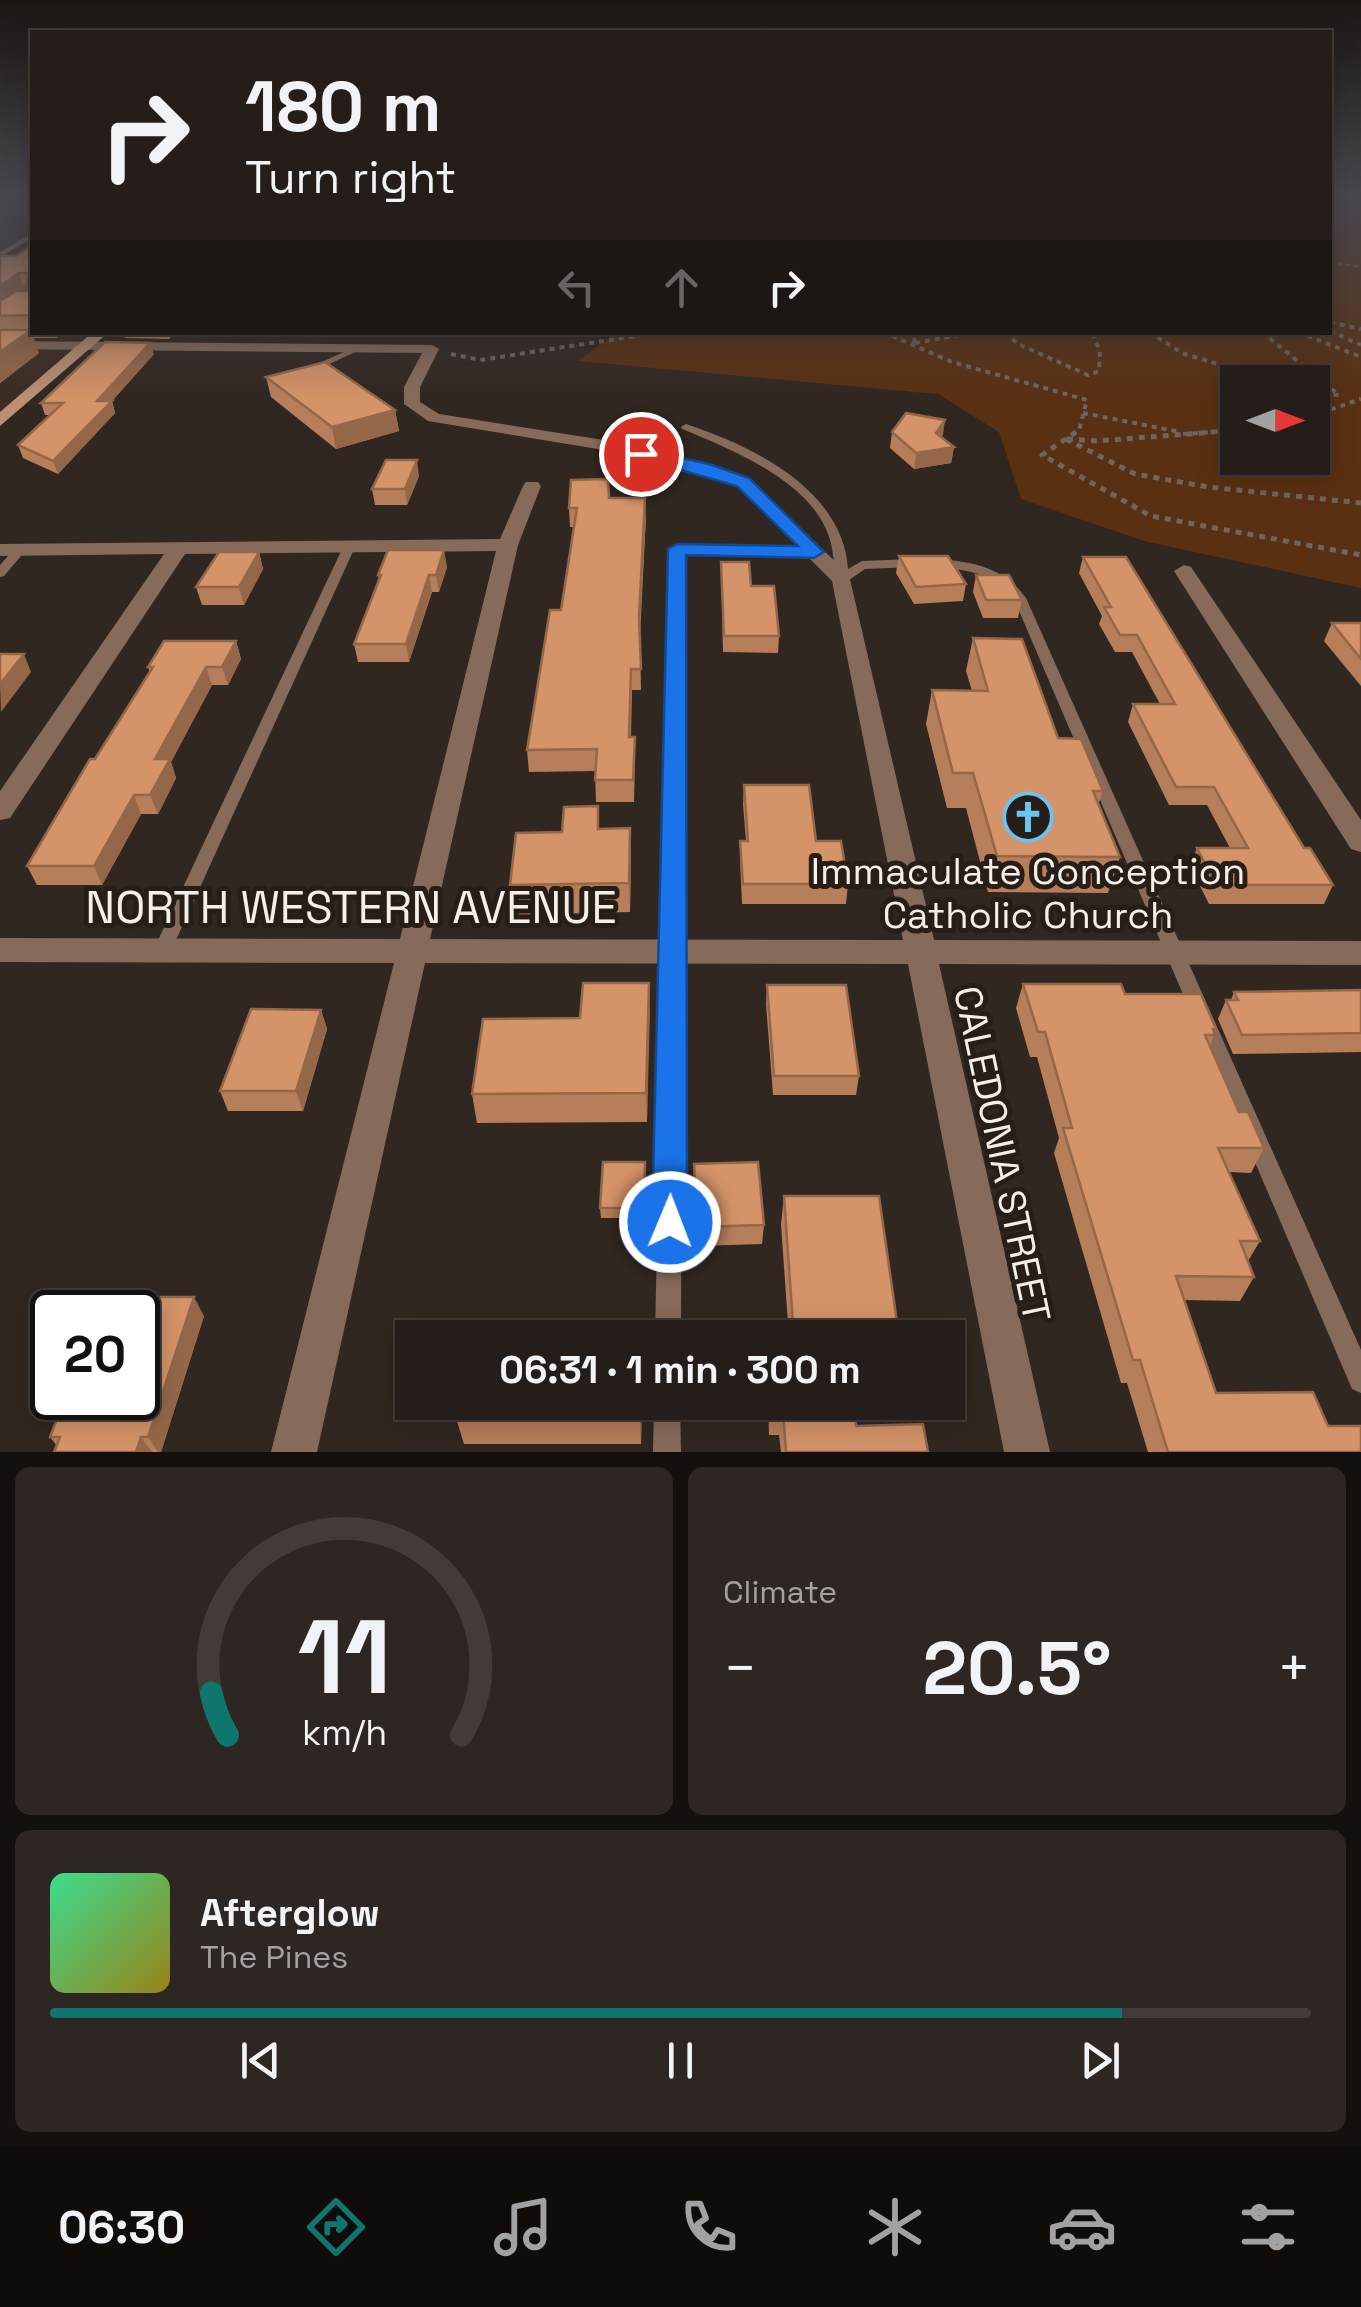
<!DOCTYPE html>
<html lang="en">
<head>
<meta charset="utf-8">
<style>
  body { margin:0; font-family:"Space Grotesk",sans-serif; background:#2d2622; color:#f1f3f6; height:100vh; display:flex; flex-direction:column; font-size:38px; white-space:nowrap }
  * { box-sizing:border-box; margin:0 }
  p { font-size:32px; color:#a3a2a2 }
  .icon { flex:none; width:55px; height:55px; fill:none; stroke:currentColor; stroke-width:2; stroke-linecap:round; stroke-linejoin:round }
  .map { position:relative; height:1452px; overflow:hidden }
  .drawer { display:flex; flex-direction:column; gap:15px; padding:15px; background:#14100e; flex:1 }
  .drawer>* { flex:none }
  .hud { position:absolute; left:30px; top:30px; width:1302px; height:305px; border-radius:0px; box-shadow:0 5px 25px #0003,0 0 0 2px #423b38; background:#251d19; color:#f1f3f6; overflow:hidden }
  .needle { width:65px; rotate:90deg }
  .buttons { position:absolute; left:1220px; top:365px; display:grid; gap:20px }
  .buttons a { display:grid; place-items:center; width:110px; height:110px; border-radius:0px; background:#251d19; box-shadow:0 5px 25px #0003,0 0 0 2px #423b38; font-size:50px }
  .speed { position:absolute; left:30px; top:1290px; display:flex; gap:20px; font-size:50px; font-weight:700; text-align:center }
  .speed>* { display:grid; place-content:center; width:130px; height:130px; border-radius:50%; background:#251d19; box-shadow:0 5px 25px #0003,0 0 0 2px #423b38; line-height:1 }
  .speed .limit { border:5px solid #111; border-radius:15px; background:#fff; color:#111 }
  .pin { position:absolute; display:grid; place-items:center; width:85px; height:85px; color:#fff; margin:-42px; border:5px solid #fff; border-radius:50%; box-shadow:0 2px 10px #0007 }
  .me { position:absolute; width:110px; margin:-55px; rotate:1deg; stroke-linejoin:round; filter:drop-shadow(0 0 8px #0008) }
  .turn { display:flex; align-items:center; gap:35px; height:210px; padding:0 50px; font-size:45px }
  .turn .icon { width:130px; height:130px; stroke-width:2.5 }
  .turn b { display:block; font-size:70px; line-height:85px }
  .lanes { display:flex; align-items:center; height:95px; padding:0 50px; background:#0003; justify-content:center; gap:50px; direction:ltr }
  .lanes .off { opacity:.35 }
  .big { font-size:75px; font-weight:700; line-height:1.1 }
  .drawer .widget { flex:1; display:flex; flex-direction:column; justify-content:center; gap:15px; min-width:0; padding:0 35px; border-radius:15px; background:#2d2622 }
  .drawer .dial { align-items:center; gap:0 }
  .dial svg { height:260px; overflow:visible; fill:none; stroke:#423b38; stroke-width:7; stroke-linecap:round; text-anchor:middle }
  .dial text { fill:#f1f3f6; stroke:none }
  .song { display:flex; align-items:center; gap:30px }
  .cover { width:120px; height:120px; border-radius:15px; background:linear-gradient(135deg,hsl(150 70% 55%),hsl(50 70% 35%)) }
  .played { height:10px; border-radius:5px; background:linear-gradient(90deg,#0f766e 85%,#423b38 85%) }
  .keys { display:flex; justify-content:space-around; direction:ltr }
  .heat { display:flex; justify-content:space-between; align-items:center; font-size:55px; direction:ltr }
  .drawer .tiles { flex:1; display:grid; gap:15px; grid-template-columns:1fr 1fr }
  .widget:last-child { grid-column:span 2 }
  .trip { position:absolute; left:395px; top:1320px; width:570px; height:100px; border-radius:0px; background:#251d19; box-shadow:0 5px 25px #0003,0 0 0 2px #423b38; font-weight:700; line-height:100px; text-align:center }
  .dock { display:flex; height:160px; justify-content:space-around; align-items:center; background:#0f0c0a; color:#a3a2a2 }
  .dock .icon { width:70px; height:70px }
  .dock .current { color:#0f766e }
  .dock b { font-size:45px; color:#f1f3f6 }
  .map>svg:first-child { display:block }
</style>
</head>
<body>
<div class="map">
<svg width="1361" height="1452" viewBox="0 0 1361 1452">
  <rect width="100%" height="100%" fill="#312721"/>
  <path fill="#3c2c22" d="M 0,196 L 32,196 L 32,332 L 102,333 L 0,421 Z"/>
  <path fill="#5a3012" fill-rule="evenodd" d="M 1330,196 L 1361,196 L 1361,588 L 1144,541 L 1021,499 L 999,432 L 938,394 L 577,361 L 619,332 L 1330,332 ZM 1238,382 L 1312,382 L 1312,458 L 1238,458 Z"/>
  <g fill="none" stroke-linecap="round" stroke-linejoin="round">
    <path stroke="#6e655f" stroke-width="2.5" stroke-dasharray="4 4" stroke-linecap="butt" d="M 1330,262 L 1361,267"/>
    <g stroke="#6e655f" stroke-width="4" stroke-dasharray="5 5" stroke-linecap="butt">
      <path d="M 1330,322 L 1361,329"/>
      <path d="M 1330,331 L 1361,345"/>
      <path d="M 883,332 L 952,362 L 1087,400 L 1079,430 L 1073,434"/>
      <path d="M 1005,332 L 1018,344 L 1088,375 L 1099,371 L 1100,351 L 1092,332"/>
      <path d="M 1149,332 L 1182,353 L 1275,382"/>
      <path d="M 1262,332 L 1339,395 L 1312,394"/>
      <path d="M 1298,332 L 1361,357"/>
      <path d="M 914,343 L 916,332"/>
      <path d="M 915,343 L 976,332"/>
      <path d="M 451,354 L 480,360 L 662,332"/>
      <path d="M 1083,413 L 1180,432"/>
      <path d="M 1312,416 L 1361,399"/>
      <path d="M 1183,434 L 1238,430"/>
    </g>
    <g stroke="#6e655f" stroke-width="5" stroke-dasharray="6 6" stroke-linecap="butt">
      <path d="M 1076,432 L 1042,455 L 1151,516 L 1361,555"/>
      <path d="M 1066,439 L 1135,474 L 1208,487 L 1361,503"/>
      <path d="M 1067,439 L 1097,441 L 1215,432"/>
    </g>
    <g fill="#876b5a" fill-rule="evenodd">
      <path d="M 32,233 L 32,238 L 0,257 L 0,252 Z"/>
      <path d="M 357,346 L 364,348 L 312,372 L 304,370 Z"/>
      <path d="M 686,424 C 753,446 843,490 848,569 L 862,561 L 914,559 L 920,563 L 914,567 L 865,569 L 846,582 L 838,582 C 832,563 835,549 826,529 C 804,479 731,449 682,429 L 681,427 Z"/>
      <path d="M 349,543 L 355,547 L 171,951 L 169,956 L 162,958 L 155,956 L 153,951 L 343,547 Z"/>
      <path d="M 21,545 L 27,549 L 4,576 L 0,577 L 0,565 L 17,546 Z"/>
      <path d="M 677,545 L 815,548 L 821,552 L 815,556 L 683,553 L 681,1338 L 655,1338 L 671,549 Z"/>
      <path d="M 937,559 C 974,562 1003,567 1026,598 L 1361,1350 L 1361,1393 L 1352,1389 L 1014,599 C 992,570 965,571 933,566 L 933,560 Z"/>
      <path d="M 654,1402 L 680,1402 L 681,1452 L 653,1452 Z"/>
    </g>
    <g fill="#876b5a" fill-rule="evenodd">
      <path d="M 0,341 L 432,345 L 439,349 L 420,387 L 420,402 L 439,414 L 610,441 L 709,464 L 749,478 L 849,575 L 934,940 L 1361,941 L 1361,965 L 939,964 L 1050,1452 L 1004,1452 L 908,964 L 425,963 L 317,1452 L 271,1452 L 394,963 L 0,962 L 0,938 L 400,939 L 496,551 L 185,554 L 10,818 L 0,820 L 0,791 L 164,554 L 0,556 L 0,544 L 500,539 L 523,486 L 526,482 L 538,482 L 541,486 L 518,545 L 430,939 L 903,940 L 832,581 L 737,486 L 610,451 L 428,421 L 404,404 L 404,387 L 422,353 L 0,349 Z"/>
      <path d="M 1184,565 L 1191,567 L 1361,820 L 1361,852 L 1351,849 L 1174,571 Z"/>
    </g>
    <path fill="#bc8f74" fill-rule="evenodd" d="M 93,332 L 109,332 L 0,426 L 0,412 Z"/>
  </g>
  <g fill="#b67e59">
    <path d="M 32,245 L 32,332 L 64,332 L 57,338 L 33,338 L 39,353 L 0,383 L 0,256 L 16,256 Z"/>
    <path d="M 123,332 L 195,332 L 193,335 L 173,335 L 169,339 L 125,338 Z"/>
    <path d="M 154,354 L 112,401 L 115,413 L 58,474 L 23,458 L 18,445 L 50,415 L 45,415 L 41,403 Z"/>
    <path d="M 266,377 L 395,410 L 399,431 L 336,449 L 271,397 Z"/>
    <path d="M 945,420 L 941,438 L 954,447 L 951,463 L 914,469 L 890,448 L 892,432 Z"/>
    <path d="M 419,476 L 407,505 L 375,505 L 372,489 Z"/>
    <path d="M 609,498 L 646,517 L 640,636 L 641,690 L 632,690 L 631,737 L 635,759 L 634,802 L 596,802 L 595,771 L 529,772 L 527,750 L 561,610 L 574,527 L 570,527 L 569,508 Z"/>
    <path d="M 259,552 L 263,569 L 244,605 L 202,605 L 196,587 Z"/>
    <path d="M 899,556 L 966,584 L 963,601 L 914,604 L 896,573 Z"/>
    <path d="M 1083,557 L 1333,885 L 1324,904 L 1209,904 L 1190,866 L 1197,848 L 1230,848 L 1207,805 L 1169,805 L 1128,722 L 1133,704 L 1160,704 L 1132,652 L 1115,652 L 1099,624 L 1102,616 L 1079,573 Z"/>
    <path d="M 721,562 L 751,586 L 779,636 L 778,653 L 723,652 Z"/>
    <path d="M 447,567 L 439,592 L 432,592 L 409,662 L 358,662 L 354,644 L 379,581 L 378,575 Z"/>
    <path d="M 976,575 L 1022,600 L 1018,618 L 983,618 L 973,592 Z"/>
    <path d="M 1332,623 L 1361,623 L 1361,686 L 1324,641 Z"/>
    <path d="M 973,638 L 1103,791 L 1098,805 L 1120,857 L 1108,893 L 988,892 L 966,808 L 947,808 L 926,724 L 932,690 L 972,691 L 966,671 Z"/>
    <path d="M 236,641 L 241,659 L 228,685 L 212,685 L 171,762 L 176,778 L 158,814 L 141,814 L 102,885 L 37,885 L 27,866 L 150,672 L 148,667 Z"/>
    <path d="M 744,785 L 816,841 L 848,884 L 846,904 L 742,904 L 740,860 L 740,841 L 746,841 L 743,804 Z"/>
    <path d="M 600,829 L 631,857 L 630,912 L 514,915 L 510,885 L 562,832 Z"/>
    <path d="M 649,983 L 647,1122 L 477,1123 L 472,1094 L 580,1018 Z"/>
    <path d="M 1023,984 L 1125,994 L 1216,1029 L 1210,1046 L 1239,1112 L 1264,1148 L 1251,1173 L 1229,1172 L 1260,1241 L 1248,1261 L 1254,1277 L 1240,1301 L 1184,1300 L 1216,1393 L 1328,1426 L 1361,1452 L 1148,1452 L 1127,1383 L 1121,1383 L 1054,1153 L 1059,1138 L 1037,1057 L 1030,1057 L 1016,1008 Z"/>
    <path d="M 767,985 L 859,1076 L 856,1095 L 773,1095 L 766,1004 Z"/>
    <path d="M 1361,990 L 1361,1052 L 1233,1054 L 1218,1019 L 1226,1000 L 1231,1000 L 1234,992 Z"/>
    <path d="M 321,1010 L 327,1029 L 303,1111 L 228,1111 L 220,1091 Z"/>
    <path d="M 645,1162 L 644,1218 L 601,1218 L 600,1208 Z"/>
    <path d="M 694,1164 L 764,1225 L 762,1244 L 697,1246 Z"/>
    <path d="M 784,1196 L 898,1329 L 896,1338 L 789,1338 L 781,1224 Z"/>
    <path d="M 204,1316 L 161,1452 L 54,1452 L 57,1446 L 50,1437 Z"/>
    <path d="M 459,1402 L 642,1402 L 641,1444 L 464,1444 L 456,1418 Z"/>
    <path d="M 768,1402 L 854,1402 L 856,1426 L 928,1452 L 781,1452 L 779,1435 L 769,1435 Z"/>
  </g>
  <g fill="#946749">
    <path d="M 19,273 L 24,288 L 32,281 L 32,308 L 0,313 L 0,286 Z"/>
    <path d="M 31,330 L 39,353 L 0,383 L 0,352 Z"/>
    <path d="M 150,343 L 154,354 L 112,401 L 115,413 L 58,474 L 53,461 L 97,401 Z"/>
    <path d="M 395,410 L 399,431 L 336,449 L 332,427 Z"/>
    <path d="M 945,420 L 943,435 L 934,449 L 936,433 Z"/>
    <path d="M 954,447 L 951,463 L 914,469 L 916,453 Z"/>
    <path d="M 417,460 L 419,476 L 407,505 L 405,489 Z"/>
    <path d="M 645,498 L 646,517 L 639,638 L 639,617 Z"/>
    <path d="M 444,550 L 447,567 L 439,592 L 436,575 Z"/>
    <path d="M 259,552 L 263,569 L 244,605 L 239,587 Z"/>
    <path d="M 429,575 L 432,592 L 409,662 L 406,644 Z"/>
    <path d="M 236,641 L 241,659 L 228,685 L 222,667 Z"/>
    <path d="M 24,654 L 31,672 L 1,712 L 0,684 Z"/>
    <path d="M 206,667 L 212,685 L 171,762 L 176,778 L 158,814 L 150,795 L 155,759 Z"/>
    <path d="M 134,795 L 141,814 L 102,885 L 94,866 Z"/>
    <path d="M 630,828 L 631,857 L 630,912 L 629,883 Z"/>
    <path d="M 649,983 L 650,1012 L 647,1122 L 646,1093 Z"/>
    <path d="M 321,1010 L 327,1029 L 303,1111 L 296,1091 Z"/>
    <path d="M 194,1297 L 204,1316 L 161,1452 L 158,1452 L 148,1437 Z"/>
    <path d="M 640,1402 L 642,1402 L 641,1444 L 640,1418 Z"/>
    <path d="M 141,1437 L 152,1452 L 136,1452 Z"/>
  </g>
  <g fill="#d49368" stroke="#946749" stroke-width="2.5">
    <path d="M 32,245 L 32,281 L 18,291 L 32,291 L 32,315 L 0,316 L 0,301 L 27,284 L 28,273 L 19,273 L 0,286 L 0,256 L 16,256 Z"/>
    <path d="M 0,330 L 31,330 L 0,352 Z"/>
    <path d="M 105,342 L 150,343 L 97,401 L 112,401 L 53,461 L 18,445 L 63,403 L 41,403 Z"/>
    <path d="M 325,362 L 395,410 L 332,427 L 266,377 Z"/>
    <path d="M 906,413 L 945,420 L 936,433 L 954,447 L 916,453 L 892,432 Z"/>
    <path d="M 386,460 L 417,460 L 405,489 L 372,489 Z"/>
    <path d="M 608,479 L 609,498 L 645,498 L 639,617 L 641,669 L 631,669 L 629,737 L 635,737 L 633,780 L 595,780 L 597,749 L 527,750 L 550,610 L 561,610 L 577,508 L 569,508 L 571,480 Z"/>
    <path d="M 388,550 L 444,550 L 436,575 L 429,575 L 406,644 L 354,644 L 381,575 L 378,575 Z"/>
    <path d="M 219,552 L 259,552 L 239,587 L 196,587 Z"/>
    <path d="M 899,556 L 948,556 L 966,584 L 916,587 Z"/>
    <path d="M 1083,557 L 1126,557 L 1304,848 L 1310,848 L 1333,885 L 1216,885 L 1197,848 L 1248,848 L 1214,787 L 1176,787 L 1133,704 L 1175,704 L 1137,635 L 1120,635 L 1104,607 L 1111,607 Z"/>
    <path d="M 721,562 L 749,562 L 751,586 L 774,586 L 779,636 L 724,636 Z"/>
    <path d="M 976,575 L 1009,575 L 1022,600 L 986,600 Z"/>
    <path d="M 1332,623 L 1361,623 L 1361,659 Z"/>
    <path d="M 973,638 L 1022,639 L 1058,738 L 1081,739 L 1103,791 L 1093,791 L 1120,857 L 997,856 L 973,773 L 953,773 L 932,690 L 988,691 Z"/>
    <path d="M 164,641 L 236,641 L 222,667 L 206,667 L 155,759 L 170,759 L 150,795 L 134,795 L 94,866 L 27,866 L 90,759 L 95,759 L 153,667 L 148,667 Z"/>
    <path d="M 0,654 L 24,654 L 0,684 Z"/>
    <path d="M 744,785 L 809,785 L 816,841 L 841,841 L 848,884 L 743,884 L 740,841 L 748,841 Z"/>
    <path d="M 598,806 L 598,829 L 630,828 L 629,883 L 510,885 L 516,833 L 562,832 L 564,807 Z"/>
    <path d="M 583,983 L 649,983 L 646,1093 L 472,1094 L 483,1019 L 580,1018 Z"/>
    <path d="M 1023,984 L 1121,984 L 1125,994 L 1201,994 L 1216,1029 L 1213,1029 L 1215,1035 L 1205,1035 L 1239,1112 L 1248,1112 L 1264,1148 L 1218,1148 L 1260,1241 L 1240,1241 L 1254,1277 L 1176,1276 L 1216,1393 L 1313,1392 L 1328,1426 L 1361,1426 L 1361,1452 L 1168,1452 L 1140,1360 L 1133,1360 L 1063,1128 L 1072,1128 L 1045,1032 L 1038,1032 Z"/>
    <path d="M 767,985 L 846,985 L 859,1076 L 774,1076 Z"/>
    <path d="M 1361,990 L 1361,1033 L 1242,1035 L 1226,1000 L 1238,1000 L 1234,992 Z"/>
    <path d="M 251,1009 L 321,1010 L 296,1091 L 220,1091 Z"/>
    <path d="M 603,1162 L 645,1162 L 644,1208 L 600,1208 Z"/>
    <path d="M 758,1162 L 764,1225 L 697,1227 L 694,1164 Z"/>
    <path d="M 784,1196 L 879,1196 L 898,1329 L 846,1329 L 846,1338 L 794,1338 Z"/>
    <path d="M 104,1297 L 194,1297 L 148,1437 L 141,1437 L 136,1452 L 54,1452 L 60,1437 L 50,1437 L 65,1398 L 138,1398 L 138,1312 L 99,1312 Z"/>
    <path d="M 470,1322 L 643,1322 L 642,1338 L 468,1338 Z"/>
    <path d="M 459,1402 L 640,1402 L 640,1418 L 456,1418 Z"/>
    <path d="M 772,1402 L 854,1402 L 856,1426 L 923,1424 L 928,1452 L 786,1452 L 783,1410 L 772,1410 Z"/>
  </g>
  <linearGradient id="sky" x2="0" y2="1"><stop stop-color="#1b1512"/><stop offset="0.49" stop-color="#48474e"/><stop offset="1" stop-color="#48474e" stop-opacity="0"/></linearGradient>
  <rect width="1361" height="399" fill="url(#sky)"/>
  <path fill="#1a73e8" stroke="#114b97" stroke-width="2.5" d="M 641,449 L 709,464 L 749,478 L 824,552 L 814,558 L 686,555 L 687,1222 L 682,1234 L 670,1239 L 657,1234 L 652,1222 L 668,549 L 677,544 L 798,546 L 737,486 L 635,457 L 633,454 Z"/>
  <defs>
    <g id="church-ring" transform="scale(2.5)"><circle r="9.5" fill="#271e18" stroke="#6ac3f1" stroke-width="1.5"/><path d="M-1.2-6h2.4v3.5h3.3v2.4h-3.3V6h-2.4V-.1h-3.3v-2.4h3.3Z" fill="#6ac3f1"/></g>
  </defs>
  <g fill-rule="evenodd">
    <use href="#church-ring" x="1028" y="817"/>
  </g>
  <g text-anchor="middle" stroke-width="10" stroke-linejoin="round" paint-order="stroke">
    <g font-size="38" fill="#f5efea" stroke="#271e18">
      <text x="1028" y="884">Immaculate Conception<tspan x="1028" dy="44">Catholic Church</tspan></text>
    </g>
    <g font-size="38" fill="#f5efea" stroke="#271e18">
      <text transform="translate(1002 1154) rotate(78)" y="13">CALEDONIA STREET</text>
    </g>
    <g font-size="45" fill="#f5efea" stroke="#271e18">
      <text x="351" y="923">NORTH WESTERN AVENUE</text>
    </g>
  </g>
</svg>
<div class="buttons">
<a><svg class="needle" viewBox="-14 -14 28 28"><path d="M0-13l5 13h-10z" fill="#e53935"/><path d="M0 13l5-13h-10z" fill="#a3a2a2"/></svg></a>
</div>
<div class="speed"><div class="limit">20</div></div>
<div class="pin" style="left:641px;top:454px;background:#d93025"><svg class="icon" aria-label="arrive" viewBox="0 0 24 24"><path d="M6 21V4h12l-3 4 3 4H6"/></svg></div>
<svg class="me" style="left:670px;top:1222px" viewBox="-20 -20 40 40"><circle r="17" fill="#1a73e8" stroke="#fff" stroke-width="3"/><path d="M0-11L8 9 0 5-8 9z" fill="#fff"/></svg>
<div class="trip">06:31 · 1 min · 300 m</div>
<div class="hud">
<div class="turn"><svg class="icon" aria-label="right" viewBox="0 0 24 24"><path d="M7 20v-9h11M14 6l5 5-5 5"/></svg><div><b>180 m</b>Turn right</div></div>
<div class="lanes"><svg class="icon off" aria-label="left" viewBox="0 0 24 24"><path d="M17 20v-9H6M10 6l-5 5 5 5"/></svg><svg class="icon off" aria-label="ahead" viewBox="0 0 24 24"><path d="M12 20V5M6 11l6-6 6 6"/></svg><svg class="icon" aria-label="right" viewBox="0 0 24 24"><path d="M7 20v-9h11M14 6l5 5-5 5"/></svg></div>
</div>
</div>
<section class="drawer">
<div class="tiles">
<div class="widget dial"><svg viewBox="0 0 100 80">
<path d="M14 69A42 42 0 1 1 86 69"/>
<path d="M14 69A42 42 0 0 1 9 56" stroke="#0f766e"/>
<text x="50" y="56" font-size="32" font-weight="700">11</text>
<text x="50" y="72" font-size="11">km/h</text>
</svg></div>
<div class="widget"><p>Climate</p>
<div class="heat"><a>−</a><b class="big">20.5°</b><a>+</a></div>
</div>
<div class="widget">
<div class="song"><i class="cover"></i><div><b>Afterglow</b><p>The Pines</p></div></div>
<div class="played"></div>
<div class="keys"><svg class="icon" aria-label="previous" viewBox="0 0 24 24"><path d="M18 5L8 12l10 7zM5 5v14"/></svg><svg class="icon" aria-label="pause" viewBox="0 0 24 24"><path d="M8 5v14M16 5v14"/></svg><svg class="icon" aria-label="next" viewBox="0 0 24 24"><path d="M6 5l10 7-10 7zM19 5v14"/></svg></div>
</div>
</div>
</section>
<nav class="dock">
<b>06:30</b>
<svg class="icon current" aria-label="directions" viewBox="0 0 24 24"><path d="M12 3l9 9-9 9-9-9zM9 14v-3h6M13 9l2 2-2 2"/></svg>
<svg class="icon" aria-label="music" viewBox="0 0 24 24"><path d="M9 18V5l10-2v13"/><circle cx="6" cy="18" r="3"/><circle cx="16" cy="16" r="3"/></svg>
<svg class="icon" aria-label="phone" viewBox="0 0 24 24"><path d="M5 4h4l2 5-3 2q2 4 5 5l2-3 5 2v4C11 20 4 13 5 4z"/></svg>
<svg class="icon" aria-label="climate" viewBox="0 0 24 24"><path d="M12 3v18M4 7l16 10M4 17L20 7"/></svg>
<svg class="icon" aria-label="car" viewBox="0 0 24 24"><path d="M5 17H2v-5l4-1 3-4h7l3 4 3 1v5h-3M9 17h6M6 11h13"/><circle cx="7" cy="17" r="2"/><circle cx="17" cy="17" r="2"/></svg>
<svg class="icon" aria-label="filters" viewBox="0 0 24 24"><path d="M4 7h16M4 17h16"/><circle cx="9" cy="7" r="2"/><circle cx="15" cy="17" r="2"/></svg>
</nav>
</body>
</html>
